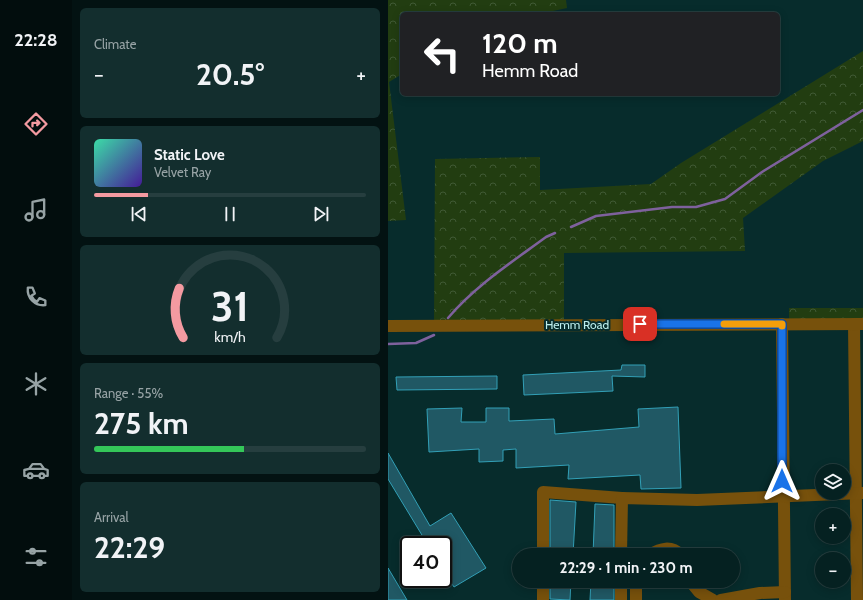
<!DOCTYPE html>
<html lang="en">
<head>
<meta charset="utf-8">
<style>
  body { margin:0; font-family:Cabin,sans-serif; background:#132e2e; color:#f1f3f6; height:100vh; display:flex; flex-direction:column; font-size:15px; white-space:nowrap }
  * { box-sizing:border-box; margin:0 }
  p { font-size:13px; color:#97a3a5 }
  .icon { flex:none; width:22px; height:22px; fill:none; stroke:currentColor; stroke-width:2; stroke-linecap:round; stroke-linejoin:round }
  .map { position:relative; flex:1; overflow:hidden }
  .side { display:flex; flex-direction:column; gap:8px; padding:8px; background:#031212; width:316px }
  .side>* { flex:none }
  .guide { position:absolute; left:12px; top:12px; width:380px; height:84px; border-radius:6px; box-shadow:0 2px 10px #0003,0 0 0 1px #263e3f; background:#202124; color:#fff; overflow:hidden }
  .tools { position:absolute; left:427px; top:464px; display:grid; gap:8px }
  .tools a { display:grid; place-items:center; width:36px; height:36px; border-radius:50%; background:#052121; box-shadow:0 2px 10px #0003,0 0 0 1px #263e3f; font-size:20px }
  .speed { position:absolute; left:12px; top:536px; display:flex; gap:8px; font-size:20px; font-weight:700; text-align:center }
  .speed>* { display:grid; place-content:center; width:52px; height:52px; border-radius:50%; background:#052121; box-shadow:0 2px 10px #0003,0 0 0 1px #263e3f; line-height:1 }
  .speed .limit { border:2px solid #111; border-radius:6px; background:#fff; color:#111 }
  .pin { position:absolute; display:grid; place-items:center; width:34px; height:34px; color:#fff; margin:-17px; border-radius:8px; box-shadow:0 2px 6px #0006 }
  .me { position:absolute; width:44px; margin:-22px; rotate:0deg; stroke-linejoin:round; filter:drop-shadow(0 0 3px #0008) }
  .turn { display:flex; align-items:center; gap:14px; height:84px; padding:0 16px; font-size:18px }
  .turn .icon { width:52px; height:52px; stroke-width:2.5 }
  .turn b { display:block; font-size:28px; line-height:34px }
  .big { font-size:30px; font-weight:800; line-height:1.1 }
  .side .tile { flex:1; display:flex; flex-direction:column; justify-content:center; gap:6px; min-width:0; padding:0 14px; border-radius:6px; background:#132e2e }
  .side .dial { align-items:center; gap:0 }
  .dial svg { height:104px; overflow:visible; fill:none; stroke:#263e3f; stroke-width:7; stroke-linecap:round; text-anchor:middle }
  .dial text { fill:#f1f3f6; stroke:none }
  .song { display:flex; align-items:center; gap:12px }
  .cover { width:48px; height:48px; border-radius:6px; background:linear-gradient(135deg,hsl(160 70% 55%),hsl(260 70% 35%)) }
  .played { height:4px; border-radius:2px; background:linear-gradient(90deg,#f49aa1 20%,#263e3f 20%) }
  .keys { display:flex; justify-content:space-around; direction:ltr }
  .heat { display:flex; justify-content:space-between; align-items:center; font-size:22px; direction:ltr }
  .charge { height:6px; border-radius:3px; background:linear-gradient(90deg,#34c759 55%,#263e3f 0) }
  .trip { position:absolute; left:124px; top:548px; width:228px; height:40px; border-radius:20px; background:#052121; box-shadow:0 2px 10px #0003,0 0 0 1px #263e3f; font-weight:800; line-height:40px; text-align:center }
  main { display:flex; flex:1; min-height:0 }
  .tabs { display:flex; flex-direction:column; width:72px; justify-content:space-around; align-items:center; background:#020d0d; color:#97a3a5 }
  .tabs .icon { width:28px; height:28px }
  .tabs .active { color:#f49aa1 }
  .tabs b { font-size:18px; color:#f1f3f6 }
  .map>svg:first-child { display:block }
</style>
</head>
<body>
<main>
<nav class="tabs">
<b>22:28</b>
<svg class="icon active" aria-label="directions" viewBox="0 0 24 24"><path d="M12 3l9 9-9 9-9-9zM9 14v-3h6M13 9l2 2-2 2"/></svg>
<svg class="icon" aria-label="music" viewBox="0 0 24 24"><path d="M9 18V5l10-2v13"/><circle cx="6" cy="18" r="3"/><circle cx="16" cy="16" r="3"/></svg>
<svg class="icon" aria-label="phone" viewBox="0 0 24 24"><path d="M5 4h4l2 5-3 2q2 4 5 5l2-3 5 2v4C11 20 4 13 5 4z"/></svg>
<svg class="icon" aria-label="climate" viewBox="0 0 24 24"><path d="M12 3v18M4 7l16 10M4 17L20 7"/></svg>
<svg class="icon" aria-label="car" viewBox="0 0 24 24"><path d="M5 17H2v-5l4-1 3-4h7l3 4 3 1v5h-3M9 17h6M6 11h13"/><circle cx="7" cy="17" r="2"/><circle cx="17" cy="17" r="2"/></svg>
<svg class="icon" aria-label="filters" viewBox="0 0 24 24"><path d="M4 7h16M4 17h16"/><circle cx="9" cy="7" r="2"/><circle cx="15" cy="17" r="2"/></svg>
</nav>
<section class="side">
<div class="tile"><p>Climate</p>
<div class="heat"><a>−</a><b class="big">20.5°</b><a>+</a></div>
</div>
<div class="tile">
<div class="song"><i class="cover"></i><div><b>Static Love</b><p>Velvet Ray</p></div></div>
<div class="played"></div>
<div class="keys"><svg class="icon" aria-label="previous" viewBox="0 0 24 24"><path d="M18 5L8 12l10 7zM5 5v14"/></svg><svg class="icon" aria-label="pause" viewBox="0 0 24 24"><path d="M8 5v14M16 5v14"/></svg><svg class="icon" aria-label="next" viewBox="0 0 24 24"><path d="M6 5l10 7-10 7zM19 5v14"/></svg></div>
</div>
<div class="tile dial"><svg viewBox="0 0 100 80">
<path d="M14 69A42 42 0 1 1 86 69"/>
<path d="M14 69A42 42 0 0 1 11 31" stroke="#f49aa1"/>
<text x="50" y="56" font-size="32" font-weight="700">31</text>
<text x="50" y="72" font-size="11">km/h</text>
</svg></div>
<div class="tile"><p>Range · 55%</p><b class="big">275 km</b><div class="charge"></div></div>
<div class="tile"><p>Arrival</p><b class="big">22:29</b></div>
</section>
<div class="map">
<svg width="475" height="600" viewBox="0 0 475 600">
  <defs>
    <pattern id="forest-crowns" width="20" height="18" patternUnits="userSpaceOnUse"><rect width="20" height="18" fill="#223d11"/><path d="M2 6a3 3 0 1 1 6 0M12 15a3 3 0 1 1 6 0" fill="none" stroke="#405934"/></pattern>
  </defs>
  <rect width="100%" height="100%" fill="#072c2c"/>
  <g fill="url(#forest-crowns)">
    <path d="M 0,0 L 178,0 L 179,8 L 151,14 L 14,14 L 14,74 L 1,82 L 18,220 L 0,221 Z"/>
    <path d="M 475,51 L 475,141 L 435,161 L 355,218 L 357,251 L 176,253 L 176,325 L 46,326 L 47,159 L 152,157 L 152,190 L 263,184 L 293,163 Z"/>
    <rect x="401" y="308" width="74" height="16"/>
  </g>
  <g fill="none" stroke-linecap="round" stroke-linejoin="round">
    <g stroke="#7e619d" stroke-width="2.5">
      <path d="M 183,227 L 208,216 L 284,207 L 308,207 L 337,199 L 374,172 L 475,110"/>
      <path d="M 60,318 C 87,286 124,262 158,237 L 167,233"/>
      <path d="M 0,344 L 28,343 L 46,335"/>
    </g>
  </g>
  <g fill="#205864" stroke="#32a0b7">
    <path d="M 234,365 L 257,365 L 257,377 L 224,376 L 225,391 L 136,395 L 135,375 L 233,370 Z"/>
    <path d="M 109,376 L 109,389 L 9,390 L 8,377 Z"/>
    <path d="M 290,407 L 293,488 L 253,489 L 252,475 L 180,479 L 181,465 L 128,468 L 128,449 L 115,450 L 115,461 L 91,462 L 91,449 L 41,452 L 39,409 L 74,408 L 73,422 L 98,422 L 98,408 L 121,408 L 121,421 L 166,419 L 167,434 L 251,427 L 250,409 Z"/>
    <path d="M 0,453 L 42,526 L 63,513 L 98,568 L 66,587 L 55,570 L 55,545 L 40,545 L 0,479 Z"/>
    <path d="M 162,500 L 188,502 L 185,555 L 162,555 Z"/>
    <path d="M 207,504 L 226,505 L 226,555 L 205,555 Z"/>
    <path d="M 0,568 L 19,600 L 0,600 Z"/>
    <path d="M 162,581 L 183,581 L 182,600 L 162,599 Z"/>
    <path d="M 203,581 L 226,581 L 226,600 L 202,600 Z"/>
  </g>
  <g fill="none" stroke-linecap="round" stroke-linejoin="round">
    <g stroke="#77510c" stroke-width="12">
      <path d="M 394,324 L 397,600"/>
      <path d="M 466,324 L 469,600"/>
      <path d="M 0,326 L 475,324"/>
      <path d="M 155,555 L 155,492 L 234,498"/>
      <path d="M 233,555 L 234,498 L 309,500 L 475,493"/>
      <path d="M 261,555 C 273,548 283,545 293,555"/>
      <path d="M 248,581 L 248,600"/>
      <path d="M 302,581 L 311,592 L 325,600"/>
      <path d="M 155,600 L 155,581"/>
      <path d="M 233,600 L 233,581"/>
      <path d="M 333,600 L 372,593 L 397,592"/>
    </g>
  </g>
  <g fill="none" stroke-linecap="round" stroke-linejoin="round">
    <g stroke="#114b97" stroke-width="10">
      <path id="route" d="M 252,324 L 394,324 L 394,481"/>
    </g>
    <use href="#route" stroke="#1a73e8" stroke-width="7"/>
    <path stroke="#f59e0b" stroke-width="7" d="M 336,324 L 394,324 L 394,326"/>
  </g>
  <g text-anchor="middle" stroke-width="4" stroke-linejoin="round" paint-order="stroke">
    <g font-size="12" fill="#bdeeed" stroke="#072c2c">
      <text x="189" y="329">Hemm Road</text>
    </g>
  </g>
</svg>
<div class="tools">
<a><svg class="icon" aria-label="layers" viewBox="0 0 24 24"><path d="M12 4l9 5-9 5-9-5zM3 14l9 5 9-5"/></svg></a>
<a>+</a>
<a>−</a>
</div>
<div class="speed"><div class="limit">40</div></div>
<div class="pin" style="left:252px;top:324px;background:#d93025"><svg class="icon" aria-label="arrive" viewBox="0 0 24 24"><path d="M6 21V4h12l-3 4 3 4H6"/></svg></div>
<svg class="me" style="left:394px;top:481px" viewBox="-20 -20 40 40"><path d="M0-17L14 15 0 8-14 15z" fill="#1a73e8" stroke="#fff" stroke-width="4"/></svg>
<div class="trip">22:29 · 1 min · 230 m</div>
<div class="guide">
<div class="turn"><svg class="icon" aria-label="left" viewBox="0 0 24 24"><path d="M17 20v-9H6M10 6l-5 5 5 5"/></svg><div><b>120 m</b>Hemm Road</div></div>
</div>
</div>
</main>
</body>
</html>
